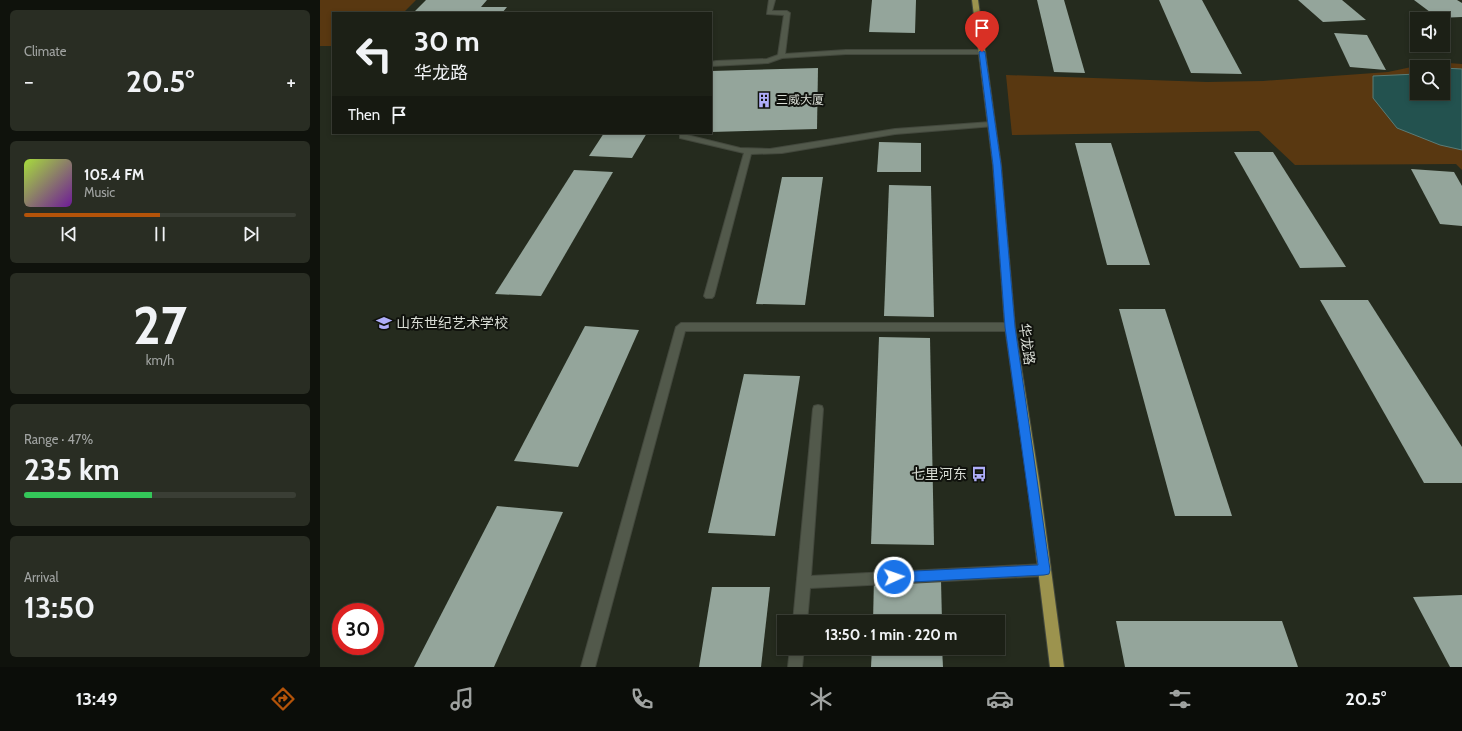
<!DOCTYPE html>
<html lang="en">
<head>
<meta charset="utf-8">
<style>
  body { margin:0; font-family:Cabin,"Noto Sans SC",sans-serif; background:#292d23; color:#f1f3f6; height:100vh; display:flex; flex-direction:column; font-size:15px; white-space:nowrap }
  * { box-sizing:border-box; margin:0 }
  p { font-size:13px; color:#a0a3a1 }
  .icon { flex:none; width:22px; height:22px; fill:none; stroke:currentColor; stroke-width:2; stroke-linecap:round; stroke-linejoin:round }
  .map { position:relative; flex:1; overflow:hidden }
  .side { display:flex; flex-direction:column; gap:10px; padding:10px; background:#0f120c; width:320px }
  .side>* { flex:none }
  .top-card { position:absolute; left:12px; top:12px; width:380px; height:122px; border-radius:0px; box-shadow:0 2px 6px #0003,0 0 0 1px #3a3e35; background:#1c2016; color:#f1f3f6; overflow:hidden }
  .tools { position:absolute; left:1090px; top:12px; display:grid; gap:8px }
  .tools a { display:grid; place-items:center; width:40px; height:40px; border-radius:0px; background:#1c2016; box-shadow:0 2px 6px #0003,0 0 0 1px #3a3e35; font-size:20px }
  .speed { position:absolute; left:12px; top:603px; display:flex; gap:8px; font-size:20px; font-weight:700; text-align:center }
  .speed>* { display:grid; place-content:center; width:52px; height:52px; border-radius:50%; background:#1c2016; box-shadow:0 2px 6px #0003,0 0 0 1px #3a3e35; line-height:1 }
  .speed .limit { border:6px solid #d22; background:#fff; color:#111 }
  .pin { position:absolute; display:grid; place-items:center; width:34px; height:34px; color:#fff; margin:-41px -17px; border-radius:50% 50% 50% 0; rotate:-45deg; box-shadow:0 0 4px #0007 }
  .pin .icon { rotate:45deg }
  .me { position:absolute; width:44px; margin:-22px; rotate:87deg; stroke-linejoin:round; filter:drop-shadow(0 0 3px #0008) }
  .turn { display:flex; align-items:center; gap:14px; height:84px; padding:0 16px; font-size:18px }
  .turn .icon { width:52px; height:52px; stroke-width:2.5 }
  .turn b { display:block; font-size:28px; line-height:34px }
  .then { display:flex; align-items:center; height:38px; padding:0 16px; background:#0003; gap:8px; font-size:15px }
  .big { font-size:30px; font-weight:700; line-height:1.1 }
  .side .card { flex:1; display:flex; flex-direction:column; justify-content:center; gap:6px; min-width:0; padding:0 14px; border-radius:6px; background:#292d23 }
  .side .dial { align-items:center; gap:0 }
  .dial b { font-size:52px; line-height:1 }
  .song { display:flex; align-items:center; gap:12px }
  .cover { width:48px; height:48px; border-radius:6px; background:linear-gradient(135deg,hsl(80 70% 55%),hsl(280 70% 35%)) }
  .played { height:4px; border-radius:2px; background:linear-gradient(90deg,#b45309 50%,#3a3e35 50%) }
  .keys { display:flex; justify-content:space-around; direction:ltr }
  .heat { display:flex; justify-content:space-between; align-items:center; font-size:22px; direction:ltr }
  .charge { height:6px; border-radius:3px; background:linear-gradient(90deg,#34c759 47%,#3a3e35 0) }
  .trip { position:absolute; left:457px; top:615px; width:228px; height:40px; border-radius:0px; background:#1c2016; box-shadow:0 2px 6px #0003,0 0 0 1px #3a3e35; font-weight:700; line-height:40px; text-align:center }
  .dock { display:flex; height:64px; justify-content:space-around; align-items:center; background:#0b0d09; color:#a0a3a1 }
  .dock .icon { width:28px; height:28px }
  .dock .current { color:#b45309 }
  .dock b { font-size:18px; color:#f1f3f6 }
  main { display:flex; flex:1; min-height:0 }
  .map>svg:first-child { display:block }
</style>
</head>
<body>
<main>
<section class="side">
<div class="card"><p>Climate</p>
<div class="heat"><a>−</a><b class="big">20.5°</b><a>+</a></div>
</div>
<div class="card">
<div class="song"><i class="cover"></i><div><b>105.4 FM</b><p>Music</p></div></div>
<div class="played"></div>
<div class="keys"><svg class="icon" aria-label="previous" viewBox="0 0 24 24"><path d="M18 5L8 12l10 7zM5 5v14"/></svg><svg class="icon" aria-label="pause" viewBox="0 0 24 24"><path d="M8 5v14M16 5v14"/></svg><svg class="icon" aria-label="next" viewBox="0 0 24 24"><path d="M6 5l10 7-10 7zM19 5v14"/></svg></div>
</div>
<div class="card dial"><b>27</b><p>km/h</p></div>
<div class="card"><p>Range · 47%</p><b class="big">235 km</b><div class="charge"></div></div>
<div class="card"><p>Arrival</p><b class="big">13:50</b></div>
</section>
<div class="map">
<svg width="1142" height="667" viewBox="0 0 1142 667">
  <rect width="100%" height="100%" fill="#252b1e"/>
  <g fill="#593811" fill-rule="evenodd">
    <path d="M 0,0 L 96,0 L 83,13 L 13,13 L 13,46 L 0,46 Z"/>
    <path d="M 1115,62 L 1142,64 L 1142,170 L 1136,164 L 975,165 L 939,131 L 692,135 L 686,75 L 887,82 L 943,81 L 1068,72 ZM 1097,67 L 1123,67 L 1123,93 L 1097,93 Z"/>
  </g>
  <path fill="#23524f" stroke="#5a7c77" d="M 1123,68 L 1142,69 L 1142,150 L 1120,145 L 1077,128 L 1053,98 L 1053,76 L 1097,74 L 1097,93 L 1123,93 Z"/>
  <g fill="#94a59b">
    <path d="M 106,0 L 167,0 L 161,7 L 187,7 L 182,13 L 93,13 Z"/>
    <path d="M 552,0 L 596,0 L 595,33 L 549,32 Z"/>
    <path d="M 717,0 L 744,0 L 765,73 L 734,72 Z"/>
    <path d="M 839,0 L 882,0 L 922,74 L 871,73 Z"/>
    <path d="M 978,0 L 1022,0 L 1046,20 L 1003,22 Z"/>
    <path d="M 1094,0 L 1137,0 L 1142,3 L 1142,17 L 1118,18 Z"/>
    <path d="M 1014,33 L 1047,35 L 1066,70 L 1030,67 Z"/>
    <path d="M 498,68 L 497,129 L 391,132 L 391,71 Z"/>
    <path d="M 284,133 L 327,133 L 312,158 L 269,156 Z"/>
    <path d="M 559,142 L 601,143 L 601,172 L 557,172 Z"/>
    <path d="M 755,143 L 791,143 L 830,265 L 787,265 Z"/>
    <path d="M 914,152 L 953,152 L 1026,267 L 980,268 Z"/>
    <path d="M 1091,169 L 1134,172 L 1142,186 L 1142,226 L 1120,224 Z"/>
    <path d="M 254,170 L 293,172 L 221,296 L 175,294 Z"/>
    <path d="M 462,177 L 503,177 L 485,305 L 436,304 Z"/>
    <path d="M 569,185 L 611,186 L 614,317 L 564,316 Z"/>
    <path d="M 1000,300 L 1048,300 L 1142,447 L 1142,483 L 1104,483 Z"/>
    <path d="M 799,309 L 845,309 L 912,516 L 855,516 Z"/>
    <path d="M 265,326 L 319,330 L 258,467 L 194,461 Z"/>
    <path d="M 559,337 L 610,338 L 614,545 L 551,544 Z"/>
    <path d="M 424,374 L 480,376 L 455,536 L 388,533 Z"/>
    <path d="M 177,506 L 243,512 L 174,667 L 94,667 Z"/>
    <path d="M 554,578 L 621,580 L 622,622 L 553,622 Z"/>
    <path d="M 392,587 L 450,587 L 441,667 L 379,667 Z"/>
    <path d="M 1142,595 L 1142,667 L 1130,667 L 1093,597 Z"/>
    <path d="M 796,621 L 962,621 L 978,667 L 805,667 Z"/>
    <path d="M 552,648 L 622,648 L 623,667 L 551,667 Z"/>
  </g>
  <g fill="none" stroke-linecap="round" stroke-linejoin="round">
    <g stroke="#43483d" stroke-width="2">
      <g id="minor">
        <path d="M 449,0 L 455,0 L 452,11 L 467,11 L 470,13 L 465,54 L 526,50 L 662,50 L 665,52 L 662,54 L 526,54 L 462,58 L 448,63 L 391,66 L 391,62 L 396,61 L 447,59 L 458,55 L 464,15 L 447,14 Z"/>
        <path d="M 671,122 L 675,124 L 674,126 L 575,134 L 462,153 L 431,154 L 394,296 L 392,298 L 386,298 L 384,296 L 424,153 L 360,138 L 360,133 L 368,133 L 367,135 L 420,148 L 450,149 L 575,129 Z"/>
        <path d="M 361,323 L 690,323 L 695,327 L 690,331 L 365,331 L 275,667 L 261,667 L 356,327 Z"/>
        <path d="M 498,405 L 502,406 L 503,409 L 491,576 L 724,564 L 729,566 L 730,570 L 729,574 L 724,576 L 490,588 L 487,622 L 473,622 L 493,409 L 494,406 Z"/>
        <path d="M 470,648 L 484,648 L 482,667 L 468,667 Z"/>
      </g>
    </g>
    <g stroke="#43483d" stroke-width="2">
      <path id="major" d="M 652,0 L 658,0 L 681,165 L 695,327 L 719,480 L 744,667 L 730,667 L 707,480 L 685,327 L 673,165 Z"/>
    </g>
    <use href="#minor" fill="#52594b" fill-rule="evenodd"/>
    <use href="#major" fill="#9c934e" fill-rule="evenodd"/>
  </g>
  <path fill="#1a73e8" stroke="#114b97" d="M 662,50 L 665,52 L 681,165 L 695,327 L 730,570 L 729,574 L 724,575 L 574,583 L 570,581 L 568,577 L 570,573 L 574,572 L 718,565 L 685,327 L 673,165 L 659,52 Z"/>
  <defs>
    <g id="building-bare" transform="scale(1.2)"><path d="M-4-6H4V6H1V3H-1V6H-4ZM-2.5-4.3h1.7v1.8h-1.7ZM.8-4.3h1.7v1.8H.8ZM-2.5-1h1.7V.8h-1.7ZM.8-1h1.7V.8H.8Z" fill="#afaefa" stroke="#10120d" stroke-width="2.5" paint-order="stroke"/></g>
    <g id="university-bare" transform="scale(1.2)"><path d="M0-5L7-2L0 1L-7-2ZM-4 1L0 2.5L4 1V4Q0 6-4 4Z" fill="#afaefa" stroke="#10120d" stroke-width="2.5" paint-order="stroke"/></g>
    <g id="bus-bare" transform="scale(1.2)"><path d="M-5-6H5V4H4V6H2V4H-2V6H-4V4H-5ZM-3.5-4V0h7V-4ZM-3.5 1.2v1.5H-2V1.2ZM2 1.2v1.5H3.5V1.2Z" fill="#afaefa" stroke="#10120d" stroke-width="2.5" paint-order="stroke"/></g>
  </defs>
  <g fill-rule="evenodd">
    <use href="#building-bare" x="444" y="100"/>
    <use href="#university-bare" x="64" y="323"/>
    <use href="#bus-bare" x="659" y="474"/>
  </g>
  <g text-anchor="middle" stroke-width="4" stroke-linejoin="round" paint-order="stroke">
    <g font-size="12" fill="#d9ddd5" stroke="#10120d" text-anchor="start">
      <text x="456" y="104">三威大厦</text>
    </g>
    <g font-size="14" fill="#d9ddd5" stroke="#10120d" text-anchor="start">
      <text x="76" y="328">山东世纪艺术学校</text>
      <text x="647" y="479" text-anchor="end">七里河东</text>
    </g>
    <g font-size="14" fill="#d9ddd5" stroke="#10120d">
      <text transform="translate(707 344) rotate(82)" y="5">华龙路</text>
    </g>
  </g>
</svg>
<div class="tools">
<a><svg class="icon" aria-label="sound" viewBox="0 0 24 24"><path d="M4 9h4l5-4v14l-5-4H4zM17 9q2 3 0 6"/></svg></a>
<a><svg class="icon" aria-label="search" viewBox="0 0 24 24"><circle cx="10" cy="10" r="6"/><path d="M15 15l6 6"/></svg></a>
</div>
<div class="speed"><div class="limit">30</div></div>
<div class="pin" style="left:662px;top:52px;background:#d93025"><svg class="icon" aria-label="arrive" viewBox="0 0 24 24"><path d="M6 21V4h12l-3 4 3 4H6"/></svg></div>
<svg class="me" style="left:574px;top:577px" viewBox="-20 -20 40 40"><circle r="17" fill="#1a73e8" stroke="#fff" stroke-width="3"/><path d="M0-11L8 9 0 5-8 9z" fill="#fff"/></svg>
<div class="trip">13:50 · 1 min · 220 m</div>
<div class="top-card">
<div class="turn"><svg class="icon" aria-label="left" viewBox="0 0 24 24"><path d="M17 20v-9H6M10 6l-5 5 5 5"/></svg><div><b>30 m</b>华龙路</div></div>
<div class="then">Then<svg class="icon" aria-label="arrive" viewBox="0 0 24 24"><path d="M6 21V4h12l-3 4 3 4H6"/></svg></div>
</div>
</div>
</main>
<nav class="dock">
<b>13:49</b>
<svg class="icon current" aria-label="directions" viewBox="0 0 24 24"><path d="M12 3l9 9-9 9-9-9zM9 14v-3h6M13 9l2 2-2 2"/></svg>
<svg class="icon" aria-label="music" viewBox="0 0 24 24"><path d="M9 18V5l10-2v13"/><circle cx="6" cy="18" r="3"/><circle cx="16" cy="16" r="3"/></svg>
<svg class="icon" aria-label="phone" viewBox="0 0 24 24"><path d="M5 4h4l2 5-3 2q2 4 5 5l2-3 5 2v4C11 20 4 13 5 4z"/></svg>
<svg class="icon" aria-label="climate" viewBox="0 0 24 24"><path d="M12 3v18M4 7l16 10M4 17L20 7"/></svg>
<svg class="icon" aria-label="car" viewBox="0 0 24 24"><path d="M5 17H2v-5l4-1 3-4h7l3 4 3 1v5h-3M9 17h6M6 11h13"/><circle cx="7" cy="17" r="2"/><circle cx="17" cy="17" r="2"/></svg>
<svg class="icon" aria-label="filters" viewBox="0 0 24 24"><path d="M4 7h16M4 17h16"/><circle cx="9" cy="7" r="2"/><circle cx="15" cy="17" r="2"/></svg>
<b>20.5°</b>
</nav>
</body>
</html>
